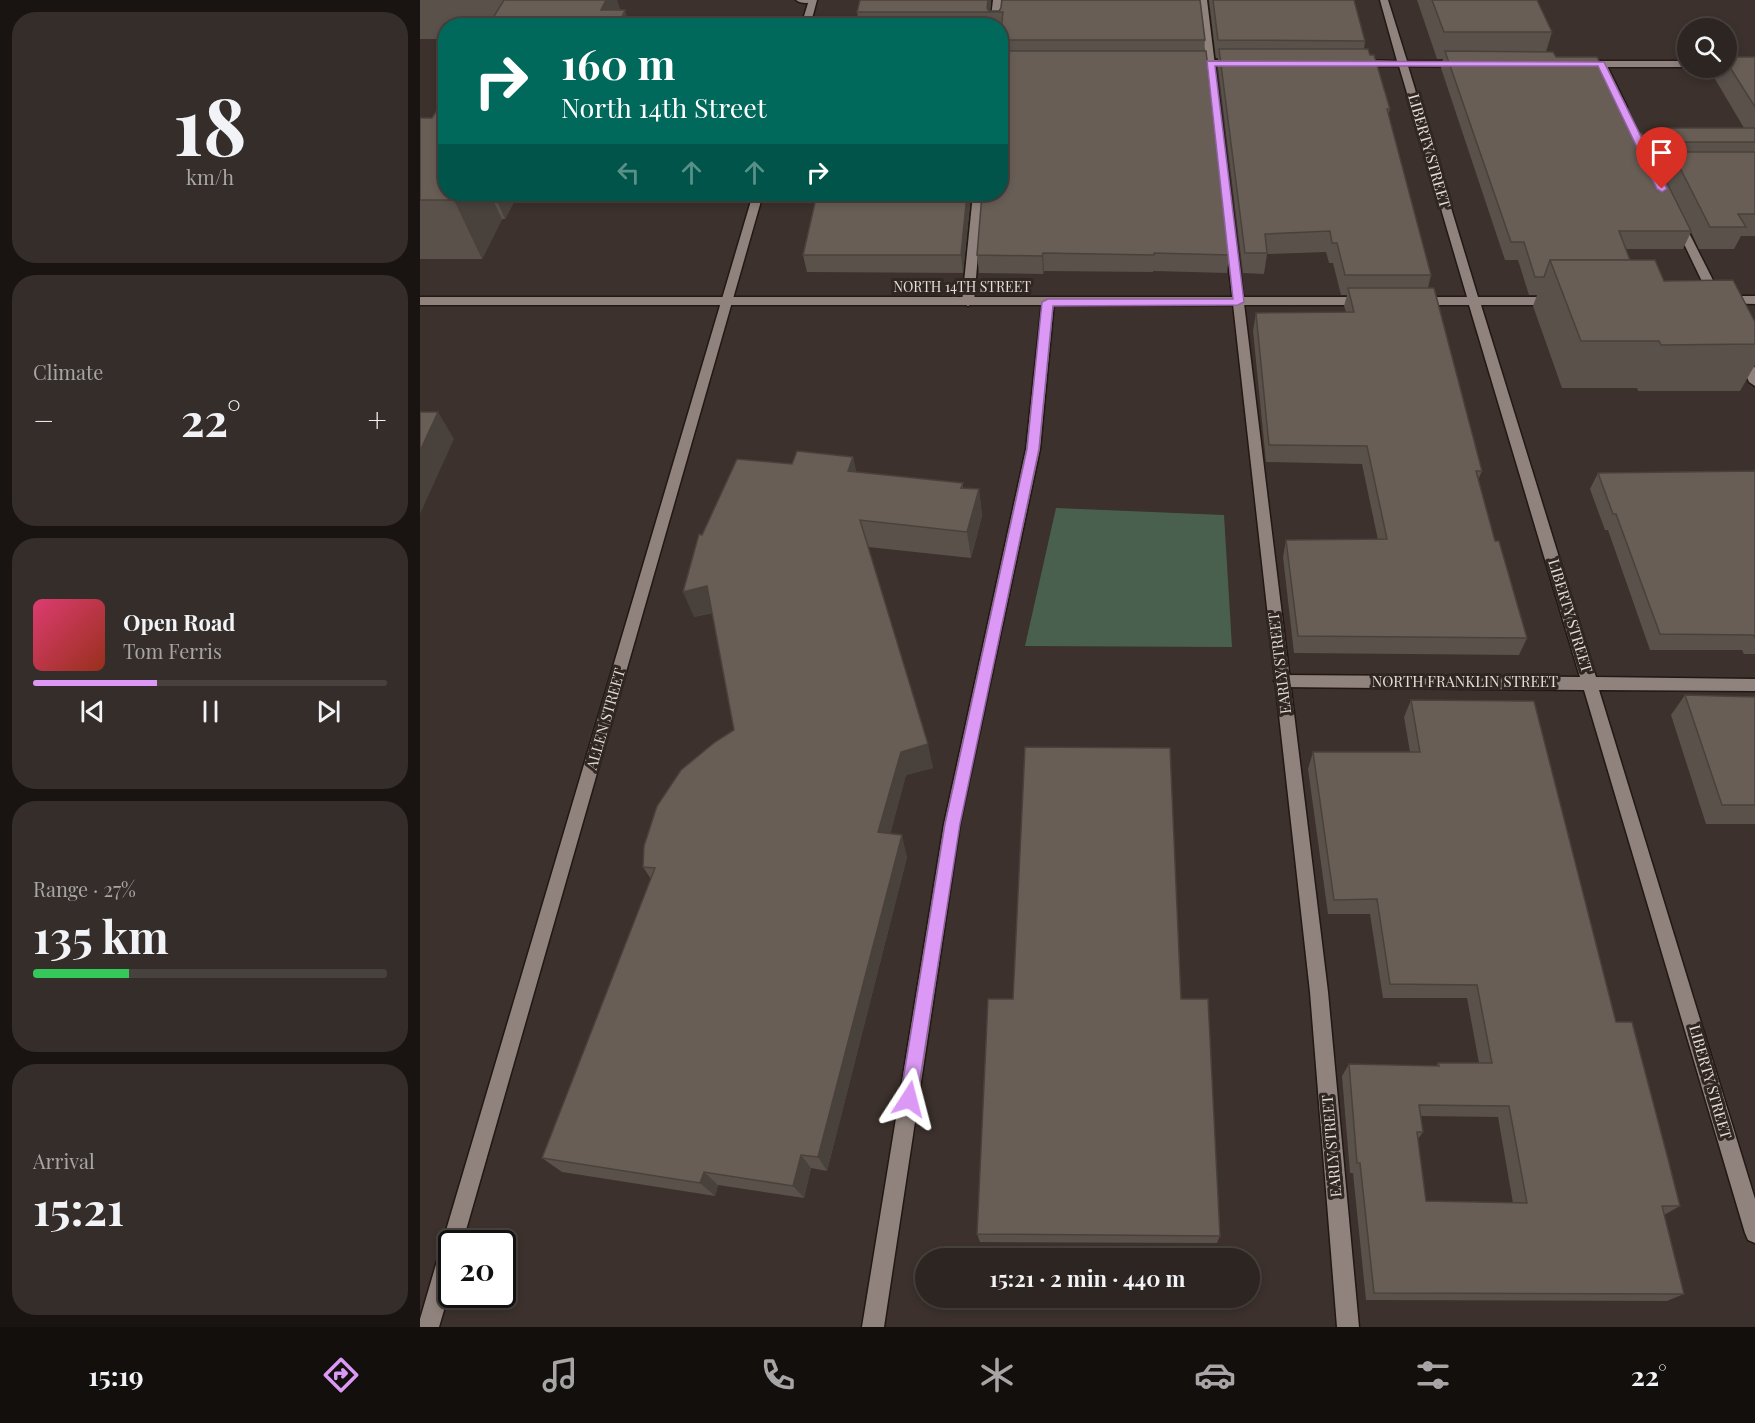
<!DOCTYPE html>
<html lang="en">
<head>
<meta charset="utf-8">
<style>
  body { margin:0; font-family:"Playfair Display",serif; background:#352d2a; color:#f1f3f6; height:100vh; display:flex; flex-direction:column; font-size:22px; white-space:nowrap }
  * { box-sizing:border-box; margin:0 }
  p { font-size:20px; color:#a7a5a5 }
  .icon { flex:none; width:33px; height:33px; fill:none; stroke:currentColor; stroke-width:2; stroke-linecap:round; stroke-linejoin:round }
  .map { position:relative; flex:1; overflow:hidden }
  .panel { display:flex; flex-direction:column; gap:12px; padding:12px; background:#191412; width:420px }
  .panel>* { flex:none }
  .top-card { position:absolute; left:18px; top:18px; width:570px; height:183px; border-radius:24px; box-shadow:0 3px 9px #0003,0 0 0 2px #48423f; background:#00695c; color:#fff; overflow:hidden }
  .tools { position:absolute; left:1257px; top:18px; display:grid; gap:12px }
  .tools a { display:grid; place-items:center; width:60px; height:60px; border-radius:50%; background:#2d2521; box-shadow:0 3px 9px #0003,0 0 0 2px #48423f; font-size:30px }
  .speed { position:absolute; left:18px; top:1230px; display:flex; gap:12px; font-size:30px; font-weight:700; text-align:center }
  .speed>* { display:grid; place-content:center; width:78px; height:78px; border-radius:50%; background:#2d2521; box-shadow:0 3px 9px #0003,0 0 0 2px #48423f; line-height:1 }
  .speed .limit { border:3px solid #111; border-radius:9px; background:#fff; color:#111 }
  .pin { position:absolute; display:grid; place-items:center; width:51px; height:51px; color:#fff; margin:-62px -26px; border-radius:50% 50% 50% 0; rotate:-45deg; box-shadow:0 0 6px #0007 }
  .pin .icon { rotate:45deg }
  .me { position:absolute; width:66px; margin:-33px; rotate:9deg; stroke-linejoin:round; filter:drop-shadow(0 0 4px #0008) }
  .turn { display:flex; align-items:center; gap:21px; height:126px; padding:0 24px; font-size:27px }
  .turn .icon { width:78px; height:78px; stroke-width:2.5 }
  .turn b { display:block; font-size:42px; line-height:51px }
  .lanes { display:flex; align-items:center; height:57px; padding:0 24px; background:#0003; justify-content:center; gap:30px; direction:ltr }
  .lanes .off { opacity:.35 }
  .big { font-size:45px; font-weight:700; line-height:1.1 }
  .panel .card { flex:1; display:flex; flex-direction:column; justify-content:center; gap:9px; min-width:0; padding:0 21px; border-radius:24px; background:#352d2a }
  .panel .dial { align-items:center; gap:0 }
  .dial b { font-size:78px; line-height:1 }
  .song { display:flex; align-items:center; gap:18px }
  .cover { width:72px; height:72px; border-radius:9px; background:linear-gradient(135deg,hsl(340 70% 55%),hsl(10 70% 35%)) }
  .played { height:6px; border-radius:3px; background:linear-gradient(90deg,#db99f5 35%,#48423f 35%) }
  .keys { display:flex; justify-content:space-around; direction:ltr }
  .heat { display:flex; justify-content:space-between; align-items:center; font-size:33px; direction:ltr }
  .charge { height:9px; border-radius:4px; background:linear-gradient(90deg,#34c759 27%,#48423f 0) }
  .trip { position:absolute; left:495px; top:1248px; width:345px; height:60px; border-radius:30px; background:#2d2521; box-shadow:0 3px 9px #0003,0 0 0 2px #48423f; font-weight:700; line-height:60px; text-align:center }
  .tabs { display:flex; height:96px; justify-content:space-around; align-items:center; background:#120f0d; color:#a7a5a5 }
  .tabs .icon { width:42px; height:42px }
  .tabs .current { color:#db99f5 }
  .tabs b { font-size:27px; color:#f1f3f6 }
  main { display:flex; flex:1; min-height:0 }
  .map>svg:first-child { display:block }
</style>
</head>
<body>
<main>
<section class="panel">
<div class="card dial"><b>18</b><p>km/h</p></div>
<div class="card"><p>Climate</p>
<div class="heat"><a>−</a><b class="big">22°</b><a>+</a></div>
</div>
<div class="card">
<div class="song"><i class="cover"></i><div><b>Open Road</b><p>Tom Ferris</p></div></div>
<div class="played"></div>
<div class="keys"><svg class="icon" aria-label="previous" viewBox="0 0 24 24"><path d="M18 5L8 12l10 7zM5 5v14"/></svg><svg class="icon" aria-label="pause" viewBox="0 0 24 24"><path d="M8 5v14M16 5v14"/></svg><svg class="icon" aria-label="next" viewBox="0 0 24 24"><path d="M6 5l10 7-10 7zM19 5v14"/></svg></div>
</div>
<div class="card"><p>Range · 27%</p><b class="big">135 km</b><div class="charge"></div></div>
<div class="card"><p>Arrival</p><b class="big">15:21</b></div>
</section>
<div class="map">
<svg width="1335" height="1327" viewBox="0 0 1335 1327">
  <rect width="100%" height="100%" fill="#3c312c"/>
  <path fill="#48604d" d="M 636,508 L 804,515 L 812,647 L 605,646 Z"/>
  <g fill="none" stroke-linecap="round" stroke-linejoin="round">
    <g stroke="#221814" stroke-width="3">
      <g id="service">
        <path d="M 376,0 L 396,0 C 392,4 380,4 376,0 Z"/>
        <path d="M 573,0 L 581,0 L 580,26 L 570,26 Z"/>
        <path d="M 779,0 L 787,0 L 908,992 L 939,1327 L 917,1327 L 890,992 Z"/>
        <path d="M 1181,61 L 1186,64 L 1207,107 L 1206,109 L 1197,107 L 1176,64 Z"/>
        <path d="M 553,194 L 563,194 L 554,302 L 548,306 L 542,302 Z"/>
        <path d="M 1259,220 L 1264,223 L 1302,298 L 1300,301 L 1296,302 L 1290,298 L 1254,223 Z"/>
        <path d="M 628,298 L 634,302 L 620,449 L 540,824 L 464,1327 L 442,1327 L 524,824 L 606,449 L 622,302 Z"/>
        <path d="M 1323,351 L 1327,352 L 1335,368 L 1335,386 L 1329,382 L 1317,355 Z"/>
      </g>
    </g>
    <g stroke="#221814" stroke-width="3">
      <g id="minor">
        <path d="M 960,0 L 968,0 L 987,61 L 1043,61 L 1048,64 L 1043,67 L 988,66 L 1058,297 L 1134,297 L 1140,301 L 1134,305 L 1061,305 L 1176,677 L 1335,679 L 1335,691 L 1179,690 L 1335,1199 L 1335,1243 L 1328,1240 L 1325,1233 L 1164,690 L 862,687 L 857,685 L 854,681 L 857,677 L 862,675 L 1160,677 L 1049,305 L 999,305 L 993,301 L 999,297 L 1047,297 L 979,66 L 938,66 L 933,63 L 938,60 L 977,61 Z"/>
        <path d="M 818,60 L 821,61 L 821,65 L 767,66 L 762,63 L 767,60 Z"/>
        <path d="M 1268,61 L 1268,67 L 1160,67 L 1155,64 L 1160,61 Z"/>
        <path d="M 1305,296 L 1335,296 L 1335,304 L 1301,303 L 1299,300 Z"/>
        <path d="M 0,297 L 945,297 L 951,301 L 945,305 L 0,305 Z"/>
      </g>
    </g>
    <g stroke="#221814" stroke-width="3">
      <g id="tertiary">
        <path d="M 389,0 L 397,0 L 390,26 L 381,26 Z"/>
        <path d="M 333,194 L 343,194 L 42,1244 L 32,1244 L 32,1283 L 19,1327 L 0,1327 L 0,1319 L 22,1244 Z"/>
      </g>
    </g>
    <use href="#service" fill="#90837d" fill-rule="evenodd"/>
    <use href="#minor" fill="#90837d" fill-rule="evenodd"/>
    <use href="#tertiary" fill="#90837d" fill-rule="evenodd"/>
  </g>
  <g fill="#59514a" fill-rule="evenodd">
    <path d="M 0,0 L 197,0 L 200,10 L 210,26 L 26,26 L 26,39 L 0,39 Z"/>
    <path d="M 440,0 L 571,0 L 570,11 L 785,40 L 784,51 L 809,255 L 807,273 L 733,271 L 733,272 L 624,271 L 623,274 L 559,273 L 557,255 L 581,51 L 580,39 L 581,30 L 580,30 L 580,26 L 439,26 L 437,12 Z"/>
    <path d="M 789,0 L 934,0 L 945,41 L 944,49 L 970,109 L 968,116 L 1011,275 L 1008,288 L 1062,471 L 1058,480 L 1075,541 L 1107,638 L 1099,655 L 874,653 L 863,557 L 866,540 L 958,540 L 942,464 L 846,462 L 833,331 L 836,313 L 926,312 L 924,306 L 927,295 L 921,295 L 913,263 L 909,263 L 906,252 L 847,254 L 844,274 L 823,273 L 798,68 L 798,58 L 796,58 Z"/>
    <path d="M 997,0 L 1117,0 L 1132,32 L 1126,52 L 1136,57 L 1216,133 L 1243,174 L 1247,164 L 1237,164 L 1231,150 L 1240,128 L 1324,128 L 1295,79 L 1300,68 L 1306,68 L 1306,57 L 1335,57 L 1335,236 L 1321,236 L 1314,249 L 1279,249 L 1271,232 L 1263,249 L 1206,249 L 1210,260 L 1244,281 L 1335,344 L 1335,365 L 1320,391 L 1218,391 L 1217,388 L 1142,388 L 1113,306 L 1117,295 L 1109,295 L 1098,260 L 1085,260 L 1021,68 L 1023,59 L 1017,59 Z"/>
    <path d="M 0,118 L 12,118 L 26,194 L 98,194 L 85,219 L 82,219 L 62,259 L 0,259 Z"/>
    <path d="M 397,194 L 552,194 L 551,194 L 543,273 L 387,272 L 383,255 Z"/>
    <path d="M 433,457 L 436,472 L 543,483 L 543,488 L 559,489 L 562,516 L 551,558 L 448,547 L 513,768 L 486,775 L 470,834 L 487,857 L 407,1171 L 391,1168 L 384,1198 L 298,1185 L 295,1196 L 142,1172 L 122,1158 L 231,879 L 223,867 L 314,730 L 292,613 L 274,617 L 282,535 L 372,464 Z"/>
    <path d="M 1335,471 L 1335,654 L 1324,654 L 1322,650 L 1230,650 L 1188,530 L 1185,530 L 1170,489 L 1178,473 Z"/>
    <path d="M 1265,695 L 1335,697 L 1335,824 L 1286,824 L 1251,715 Z"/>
    <path d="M 991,700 L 1196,1022 L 1260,1206 L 1244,1215 L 1264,1294 L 1247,1301 L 946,1300 L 933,1173 L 930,1173 L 922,1076 L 929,1064 L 1016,1066 L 1018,1063 L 1059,1063 L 1047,998 L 963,998 L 950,914 L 908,914 L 888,769 L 893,752 L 990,752 L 984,717 ZM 1001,1116 L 1078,1117 L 1093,1203 L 1006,1201 L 998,1139 L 1003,1132 Z"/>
    <path d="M 593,999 L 761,999 L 800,1236 L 797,1243 L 560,1242 L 557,1234 Z"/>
  </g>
  <g fill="#49423c">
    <path d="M 161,0 L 197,0 L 202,17 L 205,10 L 210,26 L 186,26 Z"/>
    <path d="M 568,0 L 571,0 L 570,12 L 567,8 Z"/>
    <path d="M 38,194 L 70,194 L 82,219 L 62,259 L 34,200 Z"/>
    <path d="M 74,194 L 98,194 L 85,219 Z"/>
    <path d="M 547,194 L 552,194 L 551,194 L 543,273 L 541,255 Z"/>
    <path d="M 623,253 L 624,271 L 623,274 L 622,256 Z"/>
    <path d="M 18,412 L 34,439 L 0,514 L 0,451 Z"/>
    <path d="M 433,457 L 439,484 L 428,471 Z"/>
    <path d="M 559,489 L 562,516 L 551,558 L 547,532 Z"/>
    <path d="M 287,586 L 297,611 L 274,617 L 263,592 Z"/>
    <path d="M 508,744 L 513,768 L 486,775 L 465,854 L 458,832 L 481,752 Z"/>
    <path d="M 482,835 L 487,857 L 407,1171 L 398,1157 Z"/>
    <path d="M 381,1155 L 391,1168 L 384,1198 L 373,1186 Z"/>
    <path d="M 284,1172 L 298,1185 L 295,1196 L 280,1183 Z"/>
  </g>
  <g fill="#685e56" stroke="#49423c" stroke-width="1.5" fill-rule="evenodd">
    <path d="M 84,0 L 186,0 L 181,10 L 205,10 L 198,26 L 68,26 Z"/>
    <path d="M 440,0 L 568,0 L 567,8 L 569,11 L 579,11 L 581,8 L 582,0 L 780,0 L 785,40 L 580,40 L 583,12 L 437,12 Z"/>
    <path d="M 793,0 L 934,0 L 945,41 L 798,40 Z"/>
    <path d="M 1012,0 L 1117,0 L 1132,32 L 1024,32 Z"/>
    <path d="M 799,49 L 948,49 L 950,55 L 954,55 L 970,109 L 967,109 L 1011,275 L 925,275 L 917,243 L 912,243 L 910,231 L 845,234 L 847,253 L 825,253 Z"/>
    <path d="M 580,51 L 786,51 L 809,255 L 734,253 L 734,255 L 623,253 L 622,256 L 557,255 L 562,194 L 580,194 Z"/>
    <path d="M 1025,51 L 1133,52 L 1136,57 L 1177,57 L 1216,133 L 1222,133 L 1271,231 L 1199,231 L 1210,260 L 1130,260 L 1124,277 L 1115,277 L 1104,242 L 1091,242 Z"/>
    <path d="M 1306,57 L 1335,57 L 1335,107 L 1306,61 Z"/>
    <path d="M 26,96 L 26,194 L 38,194 L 34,200 L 0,200 L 0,118 L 12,118 Z"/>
    <path d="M 1240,128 L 1335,128 L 1335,142 L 1246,142 Z"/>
    <path d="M 1252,152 L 1335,152 L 1335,214 L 1318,214 L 1326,227 L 1290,227 Z"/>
    <path d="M 397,194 L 547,194 L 541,255 L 383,255 Z"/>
    <path d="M 1130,260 L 1235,260 L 1244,281 L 1313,280 L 1335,322 L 1335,344 L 1241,345 L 1239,341 L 1161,341 Z"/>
    <path d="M 928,288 L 1014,288 L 1062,471 L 1056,471 L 1075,541 L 1079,541 L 1107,638 L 878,636 L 866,540 L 967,539 L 947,446 L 849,445 L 836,313 L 934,312 Z"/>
    <path d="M 0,412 L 18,412 L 0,451 Z"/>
    <path d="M 377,451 L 433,457 L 428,471 L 543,483 L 541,488 L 559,489 L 547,532 L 440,520 L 508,744 L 481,752 L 458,832 L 482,835 L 398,1157 L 381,1155 L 373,1186 L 284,1172 L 280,1183 L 122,1158 L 235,868 L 223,867 L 224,846 L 237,806 L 261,770 L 295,742 L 314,730 L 287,586 L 263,592 L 279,534 L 282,535 L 317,459 L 372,464 Z"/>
    <path d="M 1335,471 L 1335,638 L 1333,635 L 1240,634 L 1196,514 L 1193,514 L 1178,473 Z"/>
    <path d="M 1265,695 L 1335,697 L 1335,805 L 1302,805 Z"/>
    <path d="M 991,700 L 1114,701 L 1196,1022 L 1212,1022 L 1247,1155 L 1260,1206 L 1242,1206 L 1264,1294 L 954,1293 L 940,1163 L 937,1163 L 929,1064 L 1019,1066 L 1018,1063 L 1072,1063 L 1057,985 L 970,984 L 957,899 L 914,900 L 893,752 L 1000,752 ZM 999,1105 L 1089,1106 L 1107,1203 L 1006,1201 L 997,1132 L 1003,1132 Z"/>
    <path d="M 605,747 L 750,748 L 761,999 L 788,999 L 800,1236 L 557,1234 L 568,999 L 593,999 Z"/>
  </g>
  <path fill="#db99f5" stroke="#8e639f" stroke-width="1.5" d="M 787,61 L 1184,62 L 1247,189 L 1242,192 L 1237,189 L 1178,66 L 795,66 L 824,302 L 818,305 L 633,306 L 619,449 L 540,824 L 497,1099 L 495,1105 L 489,1107 L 483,1105 L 480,1099 L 525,824 L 607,449 L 622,302 L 628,299 L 813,299 Z"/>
  <g text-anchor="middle" stroke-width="6" stroke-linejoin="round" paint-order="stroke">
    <g font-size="14" fill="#e5deda" stroke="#312722">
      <text x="542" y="292">NORTH 14TH STREET</text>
    </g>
    <g font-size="15" fill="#e5deda" stroke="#312722">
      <text transform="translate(1009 151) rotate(74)" y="5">LIBERTY STREET</text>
      <text transform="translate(1150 616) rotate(73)" y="5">LIBERTY STREET</text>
      <text transform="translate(860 663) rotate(-97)" y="5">EARLY STREET</text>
      <text x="1045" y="687">NORTH FRANKLIN STREET</text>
      <text transform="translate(186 719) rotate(-74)" y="5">ALLEN STREET</text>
      <text transform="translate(1290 1082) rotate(74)" y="5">LIBERTY STREET</text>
      <text transform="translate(912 1146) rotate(-95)" y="5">EARLY STREET</text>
    </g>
  </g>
</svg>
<div class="tools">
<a><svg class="icon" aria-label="search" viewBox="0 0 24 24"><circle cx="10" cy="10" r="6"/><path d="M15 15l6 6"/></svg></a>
</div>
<div class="speed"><div class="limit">20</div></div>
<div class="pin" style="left:1242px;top:189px;background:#d93025"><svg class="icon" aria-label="arrive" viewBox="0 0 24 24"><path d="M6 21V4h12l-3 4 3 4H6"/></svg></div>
<svg class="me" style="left:489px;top:1099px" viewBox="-20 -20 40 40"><path d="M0-17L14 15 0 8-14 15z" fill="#db99f5" stroke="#fff" stroke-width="4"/></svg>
<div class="trip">15:21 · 2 min · 440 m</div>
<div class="top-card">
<div class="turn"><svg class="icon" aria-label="right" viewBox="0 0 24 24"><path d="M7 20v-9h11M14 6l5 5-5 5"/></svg><div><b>160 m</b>North 14th Street</div></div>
<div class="lanes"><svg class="icon off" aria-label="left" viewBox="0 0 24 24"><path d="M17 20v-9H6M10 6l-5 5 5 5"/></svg><svg class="icon off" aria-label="ahead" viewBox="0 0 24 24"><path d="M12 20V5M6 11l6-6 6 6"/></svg><svg class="icon off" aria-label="ahead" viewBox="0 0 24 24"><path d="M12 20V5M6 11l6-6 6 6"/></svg><svg class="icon" aria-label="right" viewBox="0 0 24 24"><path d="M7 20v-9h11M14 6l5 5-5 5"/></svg></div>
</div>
</div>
</main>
<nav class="tabs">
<b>15:19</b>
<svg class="icon current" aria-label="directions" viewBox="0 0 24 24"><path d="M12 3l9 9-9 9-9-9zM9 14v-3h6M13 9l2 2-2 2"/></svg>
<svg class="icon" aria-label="music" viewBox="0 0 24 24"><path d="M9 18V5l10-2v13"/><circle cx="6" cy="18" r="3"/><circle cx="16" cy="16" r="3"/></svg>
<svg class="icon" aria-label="phone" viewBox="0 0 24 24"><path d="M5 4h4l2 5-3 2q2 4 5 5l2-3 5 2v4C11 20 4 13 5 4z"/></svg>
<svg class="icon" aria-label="climate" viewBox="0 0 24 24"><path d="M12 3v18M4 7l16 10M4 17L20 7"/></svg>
<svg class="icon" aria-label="car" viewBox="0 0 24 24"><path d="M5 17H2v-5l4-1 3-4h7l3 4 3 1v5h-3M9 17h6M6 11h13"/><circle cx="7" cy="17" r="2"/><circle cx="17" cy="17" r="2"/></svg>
<svg class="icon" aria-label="filters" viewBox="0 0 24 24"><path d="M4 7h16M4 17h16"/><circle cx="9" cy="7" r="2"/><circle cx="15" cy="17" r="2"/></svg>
<b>22°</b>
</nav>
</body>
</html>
